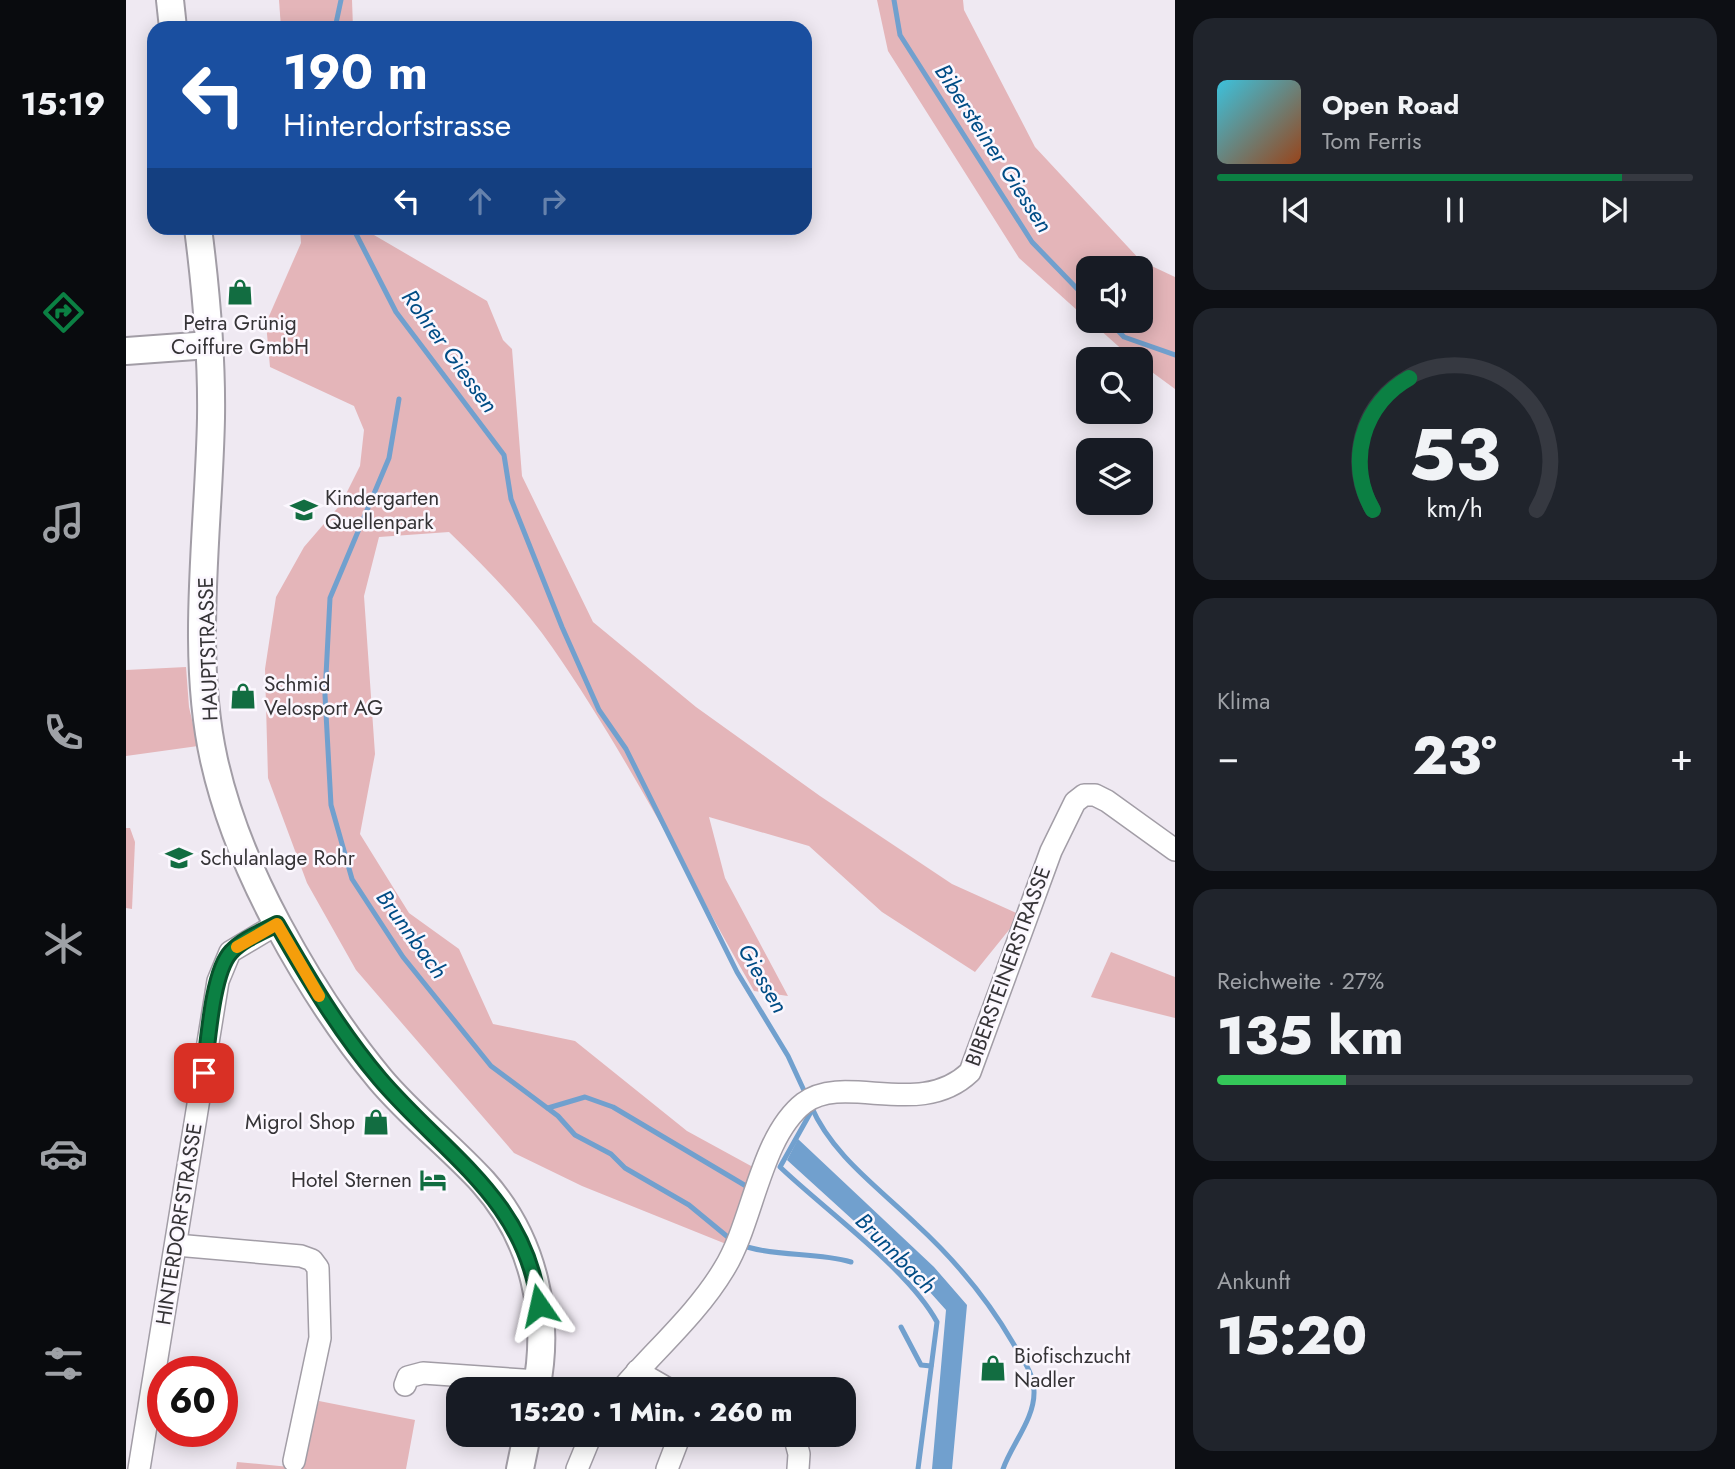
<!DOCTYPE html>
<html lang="de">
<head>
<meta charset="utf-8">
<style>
  body { margin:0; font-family:Jost,sans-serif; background:#20242c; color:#f1f3f6; height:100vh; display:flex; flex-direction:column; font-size:26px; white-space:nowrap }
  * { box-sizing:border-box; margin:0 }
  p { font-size:23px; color:#9ea1a6 }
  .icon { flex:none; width:38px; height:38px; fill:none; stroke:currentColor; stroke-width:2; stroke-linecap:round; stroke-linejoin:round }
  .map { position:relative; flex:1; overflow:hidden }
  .details { display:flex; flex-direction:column; gap:18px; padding:18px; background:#0d0f14; width:560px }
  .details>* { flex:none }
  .guide { position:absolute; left:21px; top:21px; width:665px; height:214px; border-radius:21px; box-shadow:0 4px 18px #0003; background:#1a4fa0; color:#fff; overflow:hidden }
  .tools { position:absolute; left:950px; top:256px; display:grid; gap:14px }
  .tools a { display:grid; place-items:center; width:77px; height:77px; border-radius:14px; background:#171b24; box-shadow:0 4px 18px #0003; font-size:35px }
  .speed { position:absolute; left:21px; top:1356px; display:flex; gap:14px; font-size:35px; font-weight:700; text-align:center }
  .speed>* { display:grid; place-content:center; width:91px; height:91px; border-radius:50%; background:#171b24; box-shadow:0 4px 18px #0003; line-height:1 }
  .speed .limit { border:10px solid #d22; background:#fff; color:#111 }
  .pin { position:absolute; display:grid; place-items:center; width:60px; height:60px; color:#fff; margin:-30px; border-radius:14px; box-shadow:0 4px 10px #0006 }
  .me { position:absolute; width:77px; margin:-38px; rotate:349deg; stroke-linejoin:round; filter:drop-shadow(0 0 5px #0008) }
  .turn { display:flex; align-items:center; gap:24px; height:147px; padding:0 21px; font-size:32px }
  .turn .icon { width:91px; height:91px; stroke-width:2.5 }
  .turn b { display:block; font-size:49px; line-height:60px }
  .lanes { display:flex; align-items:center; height:66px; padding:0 21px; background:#0003; justify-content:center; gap:35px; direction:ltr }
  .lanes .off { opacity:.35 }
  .big { font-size:52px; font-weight:800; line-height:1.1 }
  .details .tile { flex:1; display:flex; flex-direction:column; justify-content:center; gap:10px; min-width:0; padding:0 24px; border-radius:21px; background:#20242c }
  .details .dial { align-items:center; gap:0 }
  .dial svg { height:182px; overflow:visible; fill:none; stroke:#363941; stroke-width:7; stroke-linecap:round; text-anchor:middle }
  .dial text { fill:#f1f3f6; stroke:none }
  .song { display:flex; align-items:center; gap:21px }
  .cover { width:84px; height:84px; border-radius:10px; background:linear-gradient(135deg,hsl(190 70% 55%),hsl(20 70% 35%)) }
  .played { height:7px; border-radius:4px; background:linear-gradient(90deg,#0b8043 85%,#363941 85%) }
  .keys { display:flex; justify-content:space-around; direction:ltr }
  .heat { display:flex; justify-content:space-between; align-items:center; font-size:38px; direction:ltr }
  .charge { height:10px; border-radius:5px; background:linear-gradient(90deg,#34c759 27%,#363941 0) }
  .trip { position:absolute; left:320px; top:1377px; width:410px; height:70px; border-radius:21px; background:#171b24; box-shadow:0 4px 18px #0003; font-weight:800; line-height:70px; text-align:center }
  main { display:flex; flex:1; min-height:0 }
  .menu { display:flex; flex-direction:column; width:126px; justify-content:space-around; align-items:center; background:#090b0e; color:#9ea1a6 }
  .menu .icon { width:49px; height:49px }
  .menu .current { color:#0b8043 }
  .menu b { font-size:32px; color:#f1f3f6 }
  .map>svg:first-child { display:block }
</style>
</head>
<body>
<main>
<nav class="menu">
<b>15:19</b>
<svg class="icon current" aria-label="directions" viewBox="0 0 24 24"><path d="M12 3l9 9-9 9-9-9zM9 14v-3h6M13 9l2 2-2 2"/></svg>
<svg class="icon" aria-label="music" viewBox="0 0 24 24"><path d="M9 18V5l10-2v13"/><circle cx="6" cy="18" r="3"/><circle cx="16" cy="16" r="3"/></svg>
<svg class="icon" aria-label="phone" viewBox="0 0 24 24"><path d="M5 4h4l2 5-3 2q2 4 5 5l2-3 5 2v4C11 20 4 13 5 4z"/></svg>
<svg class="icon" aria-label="climate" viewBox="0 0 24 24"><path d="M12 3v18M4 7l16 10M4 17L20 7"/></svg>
<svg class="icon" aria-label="car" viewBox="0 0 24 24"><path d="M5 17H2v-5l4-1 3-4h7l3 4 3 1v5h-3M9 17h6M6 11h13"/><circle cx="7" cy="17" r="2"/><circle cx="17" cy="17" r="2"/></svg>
<svg class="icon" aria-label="filters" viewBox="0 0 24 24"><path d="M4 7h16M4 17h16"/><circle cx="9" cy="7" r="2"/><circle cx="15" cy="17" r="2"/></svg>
</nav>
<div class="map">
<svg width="1049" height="1469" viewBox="0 0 1049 1469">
  <rect width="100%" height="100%" fill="#efe9f2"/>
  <g fill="#e4b5b9">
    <path d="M 153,0 L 226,0 L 227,28 L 155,28 Z"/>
    <path d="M 751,0 L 837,0 L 838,10 L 909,147 L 1015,261 L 1049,277 L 1049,389 L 1015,364 L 1015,359 L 1001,354 L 963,320 L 1015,320 L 1015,268 L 962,268 L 962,320 L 893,258 L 762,51 Z"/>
    <path d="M 174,228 L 236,228 L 361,301 L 377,340 L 386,349 L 396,476 L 467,622 L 570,707 L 694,796 L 826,884 L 895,915 L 849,972 L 756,912 L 683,846 L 583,817 L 599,878 L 662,996 L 628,991 C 564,879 500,753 426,647 C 397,605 360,568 323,532 L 253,537 L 238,596 L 249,754 L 234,834 L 283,913 L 333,949 L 367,1024 L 449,1041 L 561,1131 L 636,1172 L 610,1248 L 456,1186 L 388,1153 L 230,970 L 181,883 L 142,778 L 139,669 L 150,597 L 178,547 L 215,504 L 234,466 L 238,430 L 228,406 L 144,367 L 140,323 L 175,243 Z"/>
    <path d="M 60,667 L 63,707 L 72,746 L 0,756 L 0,670 Z"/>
    <path d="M 0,828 L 4,828 L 9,842 L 6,909 L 0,908 Z"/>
    <path d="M 985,952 L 1049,977 L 1049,1018 L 965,997 Z"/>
    <path d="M 193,1401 L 289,1420 L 280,1469 L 110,1469 L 111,1462 L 174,1468 Z"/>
  </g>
  <path fill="#71a0ce" d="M 672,1139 L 808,1267 L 841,1305 L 826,1469 L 806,1469 L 820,1310 L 794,1281 L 661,1160 Z"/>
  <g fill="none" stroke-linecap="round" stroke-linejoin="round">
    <g stroke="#71a0ce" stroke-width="5">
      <path d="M 768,0 L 774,35 L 906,242 L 962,300"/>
      <path d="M 209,28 L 215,0"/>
      <path d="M 227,228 L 270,312 L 378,455 L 385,499 L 436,627 L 473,710 L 500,749 L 611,972 L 662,1056 L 681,1097"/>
      <path d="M 982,320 L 998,337 L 1049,355"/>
      <path d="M 273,399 L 263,458 L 204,598 L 199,695 L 205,805 L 226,879 L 277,957 L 365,1066 L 432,1116 L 449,1135 L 485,1154 L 499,1168 L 563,1205 L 603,1238"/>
      <path d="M 685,1106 C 706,1155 753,1188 790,1224 C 828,1259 861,1298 887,1343 C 895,1357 908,1373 908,1391 C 909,1418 886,1444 877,1469"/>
      <path d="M 422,1108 L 459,1097 L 487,1107 L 620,1186"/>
      <path d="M 686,1110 L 654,1167 C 699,1210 783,1270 811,1322 L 792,1469"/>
      <path d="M 621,1247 C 655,1257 691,1252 725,1262"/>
      <path d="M 775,1327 L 795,1365 L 805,1366"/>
    </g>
    <g stroke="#a29da6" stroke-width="24">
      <g id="minor">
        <path d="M 50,1245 L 175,1256 L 186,1260 L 192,1268 L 194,1338 L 168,1461"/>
        <path d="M 511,1371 L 544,1390"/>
        <path d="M 279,1385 L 282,1377 L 297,1373 L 412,1381"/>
        <path d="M 495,1390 C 529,1350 571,1314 598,1269 C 627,1223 634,1137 678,1103 C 719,1072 794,1120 844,1072 L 925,851 L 949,802 L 958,795 L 969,795 L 981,801 L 1049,850"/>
        <path d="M 668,1435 L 673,1454 L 672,1469"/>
        <path d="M 13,1469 L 92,981 L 104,952 L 151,924"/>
        <path d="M 451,1469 L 465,1435"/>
        <path d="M 541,1469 L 554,1435"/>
      </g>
    </g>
    <g stroke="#a29da6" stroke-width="30">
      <g id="major">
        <path d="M 44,0 L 47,28"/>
        <path d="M 72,228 C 80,290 86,354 85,418 C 83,528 64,652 88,760 C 101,818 124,873 152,925 C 181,979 215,1032 254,1079 C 285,1116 324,1146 357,1182 C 408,1239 425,1316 410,1390"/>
        <path d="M 0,351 L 83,345"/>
        <path d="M 394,1469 L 401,1435"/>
      </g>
    </g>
    <use href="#minor" stroke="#fff" stroke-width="21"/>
    <use href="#major" stroke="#fff" stroke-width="26"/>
  </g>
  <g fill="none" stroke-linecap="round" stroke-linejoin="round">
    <g stroke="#07532c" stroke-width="18">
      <path id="route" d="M 78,1073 C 82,1044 86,972 105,952 C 117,939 136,932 151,924 C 182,978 214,1032 254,1079 C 318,1154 399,1198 413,1305"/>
    </g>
    <use href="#route" stroke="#0b8043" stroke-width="12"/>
    <path stroke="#f59e0b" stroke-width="12" d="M 111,947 L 151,924 L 193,996"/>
  </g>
  <defs>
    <g id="shop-bare" transform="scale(2.1)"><path d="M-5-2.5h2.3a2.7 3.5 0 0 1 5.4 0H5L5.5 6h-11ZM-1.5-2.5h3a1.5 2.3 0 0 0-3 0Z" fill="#126d41" stroke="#fbf7fe" stroke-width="2.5" paint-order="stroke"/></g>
    <g id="school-bare" transform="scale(2.1)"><path d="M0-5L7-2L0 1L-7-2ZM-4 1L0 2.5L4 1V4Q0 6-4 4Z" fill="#126d41" stroke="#fbf7fe" stroke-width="2.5" paint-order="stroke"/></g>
    <g id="hotel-bare" transform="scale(2.1)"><path d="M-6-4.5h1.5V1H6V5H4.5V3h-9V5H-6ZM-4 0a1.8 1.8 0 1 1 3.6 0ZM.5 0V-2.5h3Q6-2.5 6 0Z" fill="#126d41" stroke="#fbf7fe" stroke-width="2.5" paint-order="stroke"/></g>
  </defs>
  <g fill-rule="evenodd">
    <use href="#shop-bare" x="114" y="292"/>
    <use href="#school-bare" x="178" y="510"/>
    <use href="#shop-bare" x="117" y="696"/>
    <use href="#school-bare" x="53" y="858"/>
    <use href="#shop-bare" x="250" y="1122"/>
    <use href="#hotel-bare" x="307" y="1180"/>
    <use href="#shop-bare" x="867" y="1368"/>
  </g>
  <g text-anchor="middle" stroke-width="5" stroke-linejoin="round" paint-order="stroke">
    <g font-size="21" fill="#353336" stroke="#fbf7fe" text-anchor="start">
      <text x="114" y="330" text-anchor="middle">Petra Grünig<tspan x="114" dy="24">Coiffure GmbH</tspan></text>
      <text x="199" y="505">Kindergarten<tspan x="199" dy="24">Quellenpark</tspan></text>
      <text x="138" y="691">Schmid<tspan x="138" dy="24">Velosport AG</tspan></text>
      <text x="74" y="865">Schulanlage Rohr</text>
      <text x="229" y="1129" text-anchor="end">Migrol Shop</text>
      <text x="286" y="1187" text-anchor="end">Hotel Sternen</text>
      <text x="888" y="1363">Biofischzucht<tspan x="888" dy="24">Nadler</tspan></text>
    </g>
    <g font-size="21" fill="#353336" stroke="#fbf7fe">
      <text transform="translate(82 649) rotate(-92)" y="7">HAUPTSTRASSE</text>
      <text transform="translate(882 966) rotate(-70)" y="7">BIBERSTEINERSTRASSE</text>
      <text transform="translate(53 1224) rotate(-81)" y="7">HINTERDORFSTRASSE</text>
    </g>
    <g font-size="23" font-style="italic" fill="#004c85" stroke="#fbf7fe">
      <text transform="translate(868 148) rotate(57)" y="8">Bibersteiner Giessen</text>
      <text transform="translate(324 351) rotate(54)" y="8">Rohrer Giessen</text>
      <text transform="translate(286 934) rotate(54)" y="8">Brunnbach</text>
      <text transform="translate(637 978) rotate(60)" y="8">Giessen</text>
      <text transform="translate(770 1253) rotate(45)" y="8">Brunnbach</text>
    </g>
  </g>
</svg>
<div class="tools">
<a><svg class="icon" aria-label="sound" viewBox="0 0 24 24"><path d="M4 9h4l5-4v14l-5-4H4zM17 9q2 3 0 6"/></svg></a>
<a><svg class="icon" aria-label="search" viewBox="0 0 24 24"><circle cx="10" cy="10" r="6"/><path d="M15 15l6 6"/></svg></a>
<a><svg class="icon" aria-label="layers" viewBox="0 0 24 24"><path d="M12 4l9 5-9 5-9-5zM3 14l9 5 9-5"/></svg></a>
</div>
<div class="speed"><div class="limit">60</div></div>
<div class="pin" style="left:78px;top:1073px;background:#d93025"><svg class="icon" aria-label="arrive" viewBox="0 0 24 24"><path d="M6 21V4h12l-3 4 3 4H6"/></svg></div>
<svg class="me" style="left:413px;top:1305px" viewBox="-20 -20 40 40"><path d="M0-17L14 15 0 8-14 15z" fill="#0b8043" stroke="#fff" stroke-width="4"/></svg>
<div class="trip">15:20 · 1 Min. · 260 m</div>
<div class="guide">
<div class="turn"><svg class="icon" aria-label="left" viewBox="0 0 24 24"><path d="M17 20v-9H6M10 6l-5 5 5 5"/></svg><div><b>190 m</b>Hinterdorfstrasse</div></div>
<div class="lanes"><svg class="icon" aria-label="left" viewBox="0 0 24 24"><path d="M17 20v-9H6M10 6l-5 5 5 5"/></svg><svg class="icon off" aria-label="ahead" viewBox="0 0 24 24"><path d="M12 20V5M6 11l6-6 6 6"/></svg><svg class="icon off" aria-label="right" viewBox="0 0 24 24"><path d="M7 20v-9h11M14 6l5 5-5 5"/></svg></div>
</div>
</div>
<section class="details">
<div class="tile">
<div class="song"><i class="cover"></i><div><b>Open Road</b><p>Tom Ferris</p></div></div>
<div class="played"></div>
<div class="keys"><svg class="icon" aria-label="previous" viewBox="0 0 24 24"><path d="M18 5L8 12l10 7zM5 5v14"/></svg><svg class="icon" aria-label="pause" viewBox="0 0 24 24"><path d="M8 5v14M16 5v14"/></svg><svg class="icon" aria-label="next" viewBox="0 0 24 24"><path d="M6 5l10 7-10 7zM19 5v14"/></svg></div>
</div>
<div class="tile dial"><svg viewBox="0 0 100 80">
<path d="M14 69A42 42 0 1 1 86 69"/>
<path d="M14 69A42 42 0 0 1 30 11" stroke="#0b8043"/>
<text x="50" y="56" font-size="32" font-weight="700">53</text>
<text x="50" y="72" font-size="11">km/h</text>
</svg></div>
<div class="tile"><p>Klima</p>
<div class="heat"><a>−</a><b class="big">23°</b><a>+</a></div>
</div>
<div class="tile"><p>Reichweite · 27%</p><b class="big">135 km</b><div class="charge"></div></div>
<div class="tile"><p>Ankunft</p><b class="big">15:20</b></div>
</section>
</main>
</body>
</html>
